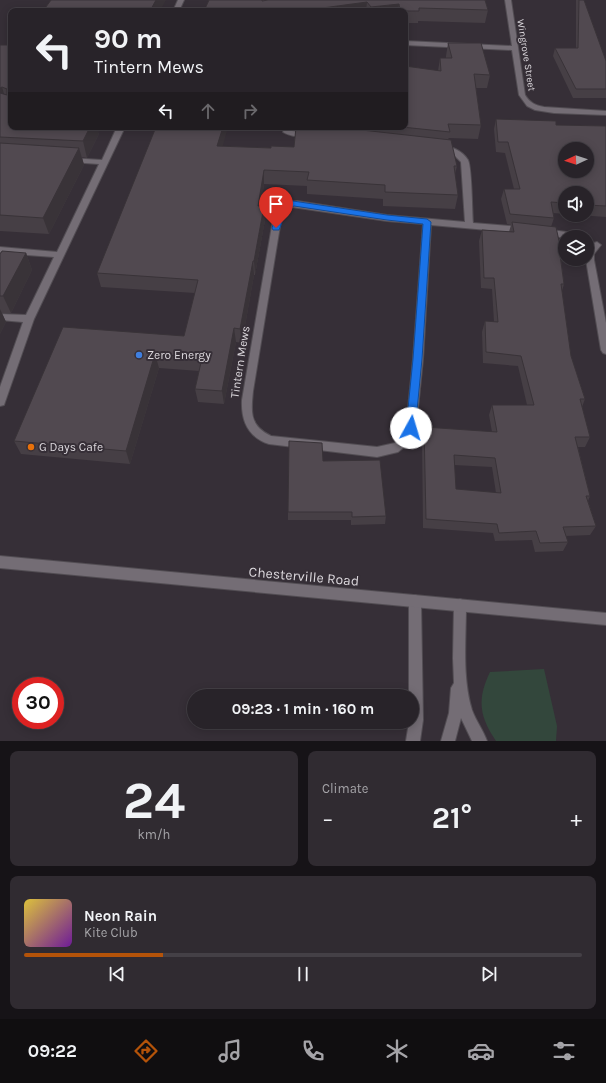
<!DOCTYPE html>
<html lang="en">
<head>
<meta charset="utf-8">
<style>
  body { margin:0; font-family:Karla,sans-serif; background:#302b31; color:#f1f3f6; height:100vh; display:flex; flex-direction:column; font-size:15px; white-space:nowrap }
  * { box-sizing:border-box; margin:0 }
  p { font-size:13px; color:#a5a4a8 }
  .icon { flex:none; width:22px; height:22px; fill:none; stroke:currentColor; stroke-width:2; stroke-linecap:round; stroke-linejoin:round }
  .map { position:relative; height:741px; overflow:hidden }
  .details { display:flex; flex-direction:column; gap:10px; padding:10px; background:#161317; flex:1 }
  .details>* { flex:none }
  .top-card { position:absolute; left:8px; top:8px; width:400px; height:122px; border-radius:8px; box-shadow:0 2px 10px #0003,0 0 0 1px #444046; background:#282329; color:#f1f3f6; overflow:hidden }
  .needle { width:26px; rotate:267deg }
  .buttons { position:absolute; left:558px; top:142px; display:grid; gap:8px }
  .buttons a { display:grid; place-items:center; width:36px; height:36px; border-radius:50%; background:#282329; box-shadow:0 2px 10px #0003,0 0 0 1px #444046; font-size:20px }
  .speed { position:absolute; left:12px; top:677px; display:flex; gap:8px; font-size:20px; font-weight:700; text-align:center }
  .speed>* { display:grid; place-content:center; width:52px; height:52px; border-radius:50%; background:#282329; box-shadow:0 2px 10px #0003,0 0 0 1px #444046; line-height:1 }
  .speed .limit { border:6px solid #d22; background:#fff; color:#111 }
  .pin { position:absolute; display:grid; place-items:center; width:34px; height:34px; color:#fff; margin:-41px -17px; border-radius:50% 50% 50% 0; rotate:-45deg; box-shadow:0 0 4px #0007 }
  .pin .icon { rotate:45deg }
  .me { position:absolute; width:44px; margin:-22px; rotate:6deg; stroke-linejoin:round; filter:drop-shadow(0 0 3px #0008) }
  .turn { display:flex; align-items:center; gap:14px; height:84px; padding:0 20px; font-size:18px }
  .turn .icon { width:52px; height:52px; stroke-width:2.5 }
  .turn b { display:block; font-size:28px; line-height:34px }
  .lanes { display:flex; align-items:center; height:38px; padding:0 20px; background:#0003; justify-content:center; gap:20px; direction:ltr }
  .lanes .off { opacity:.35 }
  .big { font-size:30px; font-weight:700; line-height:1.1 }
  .details .card { flex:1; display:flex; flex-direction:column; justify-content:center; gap:6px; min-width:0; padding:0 14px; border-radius:8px; background:#302b31 }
  .details .dial { align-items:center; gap:0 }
  .dial b { font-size:52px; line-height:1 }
  .song { display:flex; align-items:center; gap:12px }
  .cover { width:48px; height:48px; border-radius:6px; background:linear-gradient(135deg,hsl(50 70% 55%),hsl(280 70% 35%)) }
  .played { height:4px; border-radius:2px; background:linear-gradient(90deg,#b45309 25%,#444046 25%) }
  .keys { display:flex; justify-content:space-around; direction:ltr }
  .heat { display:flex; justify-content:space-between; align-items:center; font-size:22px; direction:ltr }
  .details .tiles { flex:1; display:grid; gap:10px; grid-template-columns:1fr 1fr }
  .card:last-child { grid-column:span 2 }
  .trip { position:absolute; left:187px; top:689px; width:232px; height:40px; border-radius:20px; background:#282329; box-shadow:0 2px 10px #0003,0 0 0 1px #444046; font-weight:700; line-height:40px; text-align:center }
  .menu { display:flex; height:64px; justify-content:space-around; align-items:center; background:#100e10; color:#a5a4a8 }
  .menu .icon { width:28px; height:28px }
  .menu .current { color:#b45309 }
  .menu b { font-size:18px; color:#f1f3f6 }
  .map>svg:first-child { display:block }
</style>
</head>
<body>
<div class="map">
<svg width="606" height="741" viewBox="0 0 606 741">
  <rect width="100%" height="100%" fill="#362f37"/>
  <path fill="#33473c" d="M 544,669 L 557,726 L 556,741 L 496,741 C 479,716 477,699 490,672 Z"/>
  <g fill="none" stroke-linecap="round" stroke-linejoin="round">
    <g stroke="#524d53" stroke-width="2">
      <g id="service">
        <path d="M 178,0 L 184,0 L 179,11 L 173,11 Z"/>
        <path d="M 117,127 L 125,127 L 34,319 L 5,402 L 4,405 L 0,406 L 0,387 L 23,322 L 0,320 L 0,314 L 26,315 L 54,257 L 0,253 L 0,247 L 57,252 L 99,164 L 70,162 L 66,160 L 70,158 L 102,160 Z"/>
        <path d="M 415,595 L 419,597 L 421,601 L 423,720 L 420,741 L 406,741 L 409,722 L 412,722 L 412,696 L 409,696 L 409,601 L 411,597 Z"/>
        <path d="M 460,599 L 464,601 L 466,605 C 466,640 462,677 472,710 C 476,721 483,730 487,741 L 472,741 L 461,718 L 455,741 L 441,741 L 449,713 L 451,688 L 454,683 L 453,658 L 454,605 L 456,601 Z"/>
      </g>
    </g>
    <g stroke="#524d53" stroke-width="2">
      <g id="minor">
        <path d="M 505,0 L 511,0 L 525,95 C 530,103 535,105 544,107 L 606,111 L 606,115 L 554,113 L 535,110 L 527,106 L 519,95 L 512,50 L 405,45 L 405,41 L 512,46 Z"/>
        <path d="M 284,130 L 308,133 L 312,135 C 306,139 289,136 283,132 Z"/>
        <path d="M 438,146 C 449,144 463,151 468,160 C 472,168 472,212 473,223 L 522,227 L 526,230 L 522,233 L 431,225 L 423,359 L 416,428 L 409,443 L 398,452 L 377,457 L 269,444 C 248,437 241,421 242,400 L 273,220 C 278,209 284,202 297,201 L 387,215 L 465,222 L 461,162 L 453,154 L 438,150 ZM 292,207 L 387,221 L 423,224 L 413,359 L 406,428 L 402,436 L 395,443 L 377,447 L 271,436 C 249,425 251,412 253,391 L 281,220 L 285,213 Z"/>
        <path d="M 544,229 L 581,234 L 585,237 L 565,238 L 541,234 L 540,232 Z"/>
        <path d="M 597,242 L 601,245 L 594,254 L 594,260 L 606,323 L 606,354 L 603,353 L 601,350 L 586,260 L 587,259 L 587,251 L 594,243 Z"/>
      </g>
    </g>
    <g stroke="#524d53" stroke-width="2">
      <path id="secondary" d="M 0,556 L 606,613 L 606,625 L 0,568 Z"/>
    </g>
    <use href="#service" fill="#746d75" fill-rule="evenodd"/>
    <use href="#minor" fill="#746d75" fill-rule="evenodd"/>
    <use href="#secondary" fill="#746d75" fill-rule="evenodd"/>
  </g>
  <g fill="#463f45" fill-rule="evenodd">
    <path d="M 209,0 L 485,0 L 488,10 L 485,23 L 418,21 L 418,23 L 405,23 L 405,11 L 204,11 Z"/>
    <path d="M 576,0 L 584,0 L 606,61 L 606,98 L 573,98 L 553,56 L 555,48 L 576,48 Z"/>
    <path d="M 448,43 L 490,75 L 487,88 L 476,88 L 481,125 L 478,139 L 449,138 L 448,139 L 457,166 L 455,174 L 458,195 L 455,209 L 383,206 L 383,199 L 307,194 L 307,186 L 264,184 L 261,206 L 265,220 L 255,275 L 254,275 L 242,343 L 236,342 L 224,404 L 198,402 L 195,389 L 199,371 L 159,368 L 130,464 L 21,454 L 14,441 L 184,336 L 195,293 L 101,287 L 97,273 L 223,146 L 271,148 L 294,147 L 296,127 L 405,127 L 438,71 L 440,58 L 446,58 L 446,56 Z"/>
    <path d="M 0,45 L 11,45 L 11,127 L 101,127 L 98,132 L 99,134 L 87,158 L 82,157 L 84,165 L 49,234 L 0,231 Z"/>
    <path d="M 496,119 L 556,125 L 606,126 L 606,217 L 578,215 L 587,215 L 587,193 L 565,193 L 565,214 L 553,213 L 554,218 L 551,227 L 562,255 L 561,259 L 564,284 L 562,291 L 571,356 L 585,399 L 582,407 L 590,437 L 585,447 L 578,447 L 590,496 L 588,501 L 596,526 L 590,535 L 566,536 L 568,542 L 563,551 L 535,552 L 532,540 L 495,541 L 493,533 L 423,528 L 422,437 L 424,427 L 492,432 L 489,415 L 492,405 L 527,405 L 518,366 L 483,363 L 482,332 L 485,321 L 494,322 L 492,289 L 481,288 L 479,241 L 482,230 L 509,232 L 511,225 L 507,224 L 501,199 L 504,189 L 514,189 L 505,153 L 496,152 L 494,129 ZM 454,465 L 492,467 L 496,493 L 456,489 Z"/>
    <path d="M 0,253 L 26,253 L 32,270 L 11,313 L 2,313 L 6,322 L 0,334 Z"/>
    <path d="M 323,461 L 386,516 L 385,524 L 351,525 L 351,520 L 288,520 L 288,512 Z"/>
  </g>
  <g fill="#393338">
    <path d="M 156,0 L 166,0 L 160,11 L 150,11 Z"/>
    <path d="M 367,2 L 366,11 L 314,11 L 315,9 Z"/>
    <path d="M 399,4 L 398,11 L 370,11 L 371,7 Z"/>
    <path d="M 2,87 L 7,104 L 0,99 L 0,88 Z"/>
    <path d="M 90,127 L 101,127 L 98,132 L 99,134 L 87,158 L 83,141 Z"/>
    <path d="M 223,127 L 228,127 L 219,160 L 217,146 Z"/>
    <path d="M 79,148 L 84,165 L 49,234 L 43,218 Z"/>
    <path d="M 264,170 L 264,184 L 259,220 L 258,206 Z"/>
    <path d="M 264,206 L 265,220 L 255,275 L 254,261 Z"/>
    <path d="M 26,253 L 32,270 L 11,313 L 3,296 Z"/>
    <path d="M 253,261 L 254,275 L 242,343 L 240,329 Z"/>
    <path d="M 0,309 L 6,322 L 0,334 Z"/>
    <path d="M 234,328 L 236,342 L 224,404 L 222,391 Z"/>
    <path d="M 155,354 L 159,368 L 130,464 L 126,451 Z"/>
  </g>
  <g fill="#514950" stroke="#393338" fill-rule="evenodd">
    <path d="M 51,0 L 156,0 L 150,11 L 43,11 Z"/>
    <path d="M 209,0 L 262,0 L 262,1 L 268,0 L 485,0 L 488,10 L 419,8 L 419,11 L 400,11 L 399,4 L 371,7 L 367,2 L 315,9 L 314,11 L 204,11 Z"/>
    <path d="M 579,0 L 584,0 L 606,61 L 606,89 L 576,89 L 555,48 L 578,48 Z"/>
    <path d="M 448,43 L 481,43 L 490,75 L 474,74 L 481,125 L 448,124 L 450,132 L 402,127 L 405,127 L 405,66 L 441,71 L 440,58 L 452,58 Z"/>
    <path d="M 0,45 L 11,45 L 11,127 L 90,127 L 83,141 L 0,137 L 0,93 L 7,95 L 7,89 L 2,87 L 0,88 Z"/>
    <path d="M 496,119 L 556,121 L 556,125 L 606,126 L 606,206 L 587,205 L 587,193 L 565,193 L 565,203 L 551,202 L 554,218 L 510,214 L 504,189 L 520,189 L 508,142 L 498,142 ZM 565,149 L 587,149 L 587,171 L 565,171 Z"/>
    <path d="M 156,127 L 223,127 L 217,146 L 271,148 L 271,146 L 294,147 L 296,127 L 335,127 L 451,140 L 457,166 L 454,166 L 458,195 L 385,192 L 385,185 L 307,180 L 309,172 L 264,170 L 258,206 L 264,206 L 254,261 L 253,261 L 240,329 L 234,328 L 222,391 L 195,389 L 202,358 L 155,354 L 126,451 L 14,441 L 63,327 L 184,336 L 198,280 L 97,273 Z"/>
    <path d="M 0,143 L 79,148 L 43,218 L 0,215 Z"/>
    <path d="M 512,222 L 556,227 L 562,255 L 560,255 L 564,284 L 561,284 L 571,356 L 585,399 L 580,399 L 590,437 L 575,437 L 590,496 L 586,496 L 596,526 L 563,527 L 568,542 L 540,543 L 536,531 L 499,533 L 497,524 L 426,519 L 424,427 L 497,432 L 492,405 L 534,405 L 521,356 L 486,352 L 485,321 L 498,322 L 494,278 L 484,278 L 482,230 L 514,232 ZM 454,455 L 495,458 L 501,493 L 456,489 Z"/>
    <path d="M 2,251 L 26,253 L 3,296 L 0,296 L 0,253 L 1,253 Z"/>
    <path d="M 289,441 L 322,443 L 323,461 L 380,460 L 386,516 L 352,517 L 352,512 L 288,512 Z"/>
  </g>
  <path fill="#1a73e8" stroke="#114b97" d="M 293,201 L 387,215 L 427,219 L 431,222 L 422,359 L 415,431 L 408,431 L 406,428 L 413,359 L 423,224 L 387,220 L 294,206 C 282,210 284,220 279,230 L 273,230 L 272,228 C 277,213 277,206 293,201 Z"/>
  <circle fill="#3f7fe0" stroke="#362f37" stroke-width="1.5" cx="139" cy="355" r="4"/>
  <circle fill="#e8710a" stroke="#362f37" stroke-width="1.5" cx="31" cy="447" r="4"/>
  <g text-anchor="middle" stroke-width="4" stroke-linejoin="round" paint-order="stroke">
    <g font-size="10" fill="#dcd8dd" stroke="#362f37">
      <text transform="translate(527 55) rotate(81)" y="4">Wingrove Street</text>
    </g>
    <g font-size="12" fill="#dcd8dd" stroke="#362f37" text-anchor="start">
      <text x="147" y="359">Zero Energy</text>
      <text x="39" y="451">G Days Cafe</text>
    </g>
    <g font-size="12" fill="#dcd8dd" stroke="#362f37">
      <text transform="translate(240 362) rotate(-81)" y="4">Tintern Mews</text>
    </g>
    <g font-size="14" fill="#dcd8dd" stroke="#362f37">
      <text transform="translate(304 576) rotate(5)" y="5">Chesterville Road</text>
    </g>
  </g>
</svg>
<div class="buttons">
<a><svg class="needle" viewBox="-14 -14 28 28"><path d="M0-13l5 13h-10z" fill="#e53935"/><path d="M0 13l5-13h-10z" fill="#a5a4a8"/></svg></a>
<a><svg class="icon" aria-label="sound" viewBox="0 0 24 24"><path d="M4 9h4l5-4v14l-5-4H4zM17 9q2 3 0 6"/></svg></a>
<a><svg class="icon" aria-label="layers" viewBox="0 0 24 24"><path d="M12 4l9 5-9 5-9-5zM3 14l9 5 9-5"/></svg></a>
</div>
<div class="speed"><div class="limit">30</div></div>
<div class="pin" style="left:276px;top:228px;background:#d93025"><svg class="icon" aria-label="arrive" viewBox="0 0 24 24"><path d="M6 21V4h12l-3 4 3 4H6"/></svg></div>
<svg class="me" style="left:411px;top:428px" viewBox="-20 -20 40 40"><circle r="19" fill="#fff"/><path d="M0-13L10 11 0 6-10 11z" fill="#1a73e8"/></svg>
<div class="trip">09:23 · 1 min · 160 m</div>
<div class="top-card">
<div class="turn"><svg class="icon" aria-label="left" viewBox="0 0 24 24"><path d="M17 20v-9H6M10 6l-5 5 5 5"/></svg><div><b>90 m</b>Tintern Mews</div></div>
<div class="lanes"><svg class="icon" aria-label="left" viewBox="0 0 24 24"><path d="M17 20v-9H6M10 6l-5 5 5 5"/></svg><svg class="icon off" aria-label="ahead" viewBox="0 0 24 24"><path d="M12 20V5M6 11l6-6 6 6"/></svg><svg class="icon off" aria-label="right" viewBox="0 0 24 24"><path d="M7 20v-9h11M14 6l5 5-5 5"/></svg></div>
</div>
</div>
<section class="details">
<div class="tiles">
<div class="card dial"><b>24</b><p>km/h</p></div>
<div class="card"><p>Climate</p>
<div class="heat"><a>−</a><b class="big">21°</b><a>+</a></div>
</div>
<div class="card">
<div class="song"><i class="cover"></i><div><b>Neon Rain</b><p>Kite Club</p></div></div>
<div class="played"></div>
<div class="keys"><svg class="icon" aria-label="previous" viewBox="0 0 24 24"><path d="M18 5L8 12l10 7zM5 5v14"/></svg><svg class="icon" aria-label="pause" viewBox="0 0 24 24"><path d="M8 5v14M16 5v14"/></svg><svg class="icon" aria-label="next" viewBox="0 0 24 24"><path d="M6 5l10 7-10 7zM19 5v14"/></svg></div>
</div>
</div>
</section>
<nav class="menu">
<b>09:22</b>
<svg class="icon current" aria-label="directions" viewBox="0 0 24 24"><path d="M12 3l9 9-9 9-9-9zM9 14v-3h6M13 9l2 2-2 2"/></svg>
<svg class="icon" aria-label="music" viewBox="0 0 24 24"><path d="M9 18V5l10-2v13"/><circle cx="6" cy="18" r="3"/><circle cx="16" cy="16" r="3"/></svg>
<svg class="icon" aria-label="phone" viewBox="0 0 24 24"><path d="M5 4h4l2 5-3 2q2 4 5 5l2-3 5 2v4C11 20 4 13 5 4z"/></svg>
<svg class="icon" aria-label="climate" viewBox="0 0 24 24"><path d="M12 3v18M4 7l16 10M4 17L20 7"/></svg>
<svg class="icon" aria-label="car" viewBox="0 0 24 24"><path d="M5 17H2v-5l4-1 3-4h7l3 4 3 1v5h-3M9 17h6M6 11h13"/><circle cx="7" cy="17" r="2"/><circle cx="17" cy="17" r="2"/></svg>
<svg class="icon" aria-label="filters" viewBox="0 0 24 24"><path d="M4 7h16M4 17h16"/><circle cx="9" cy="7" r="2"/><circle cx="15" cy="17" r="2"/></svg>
</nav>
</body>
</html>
